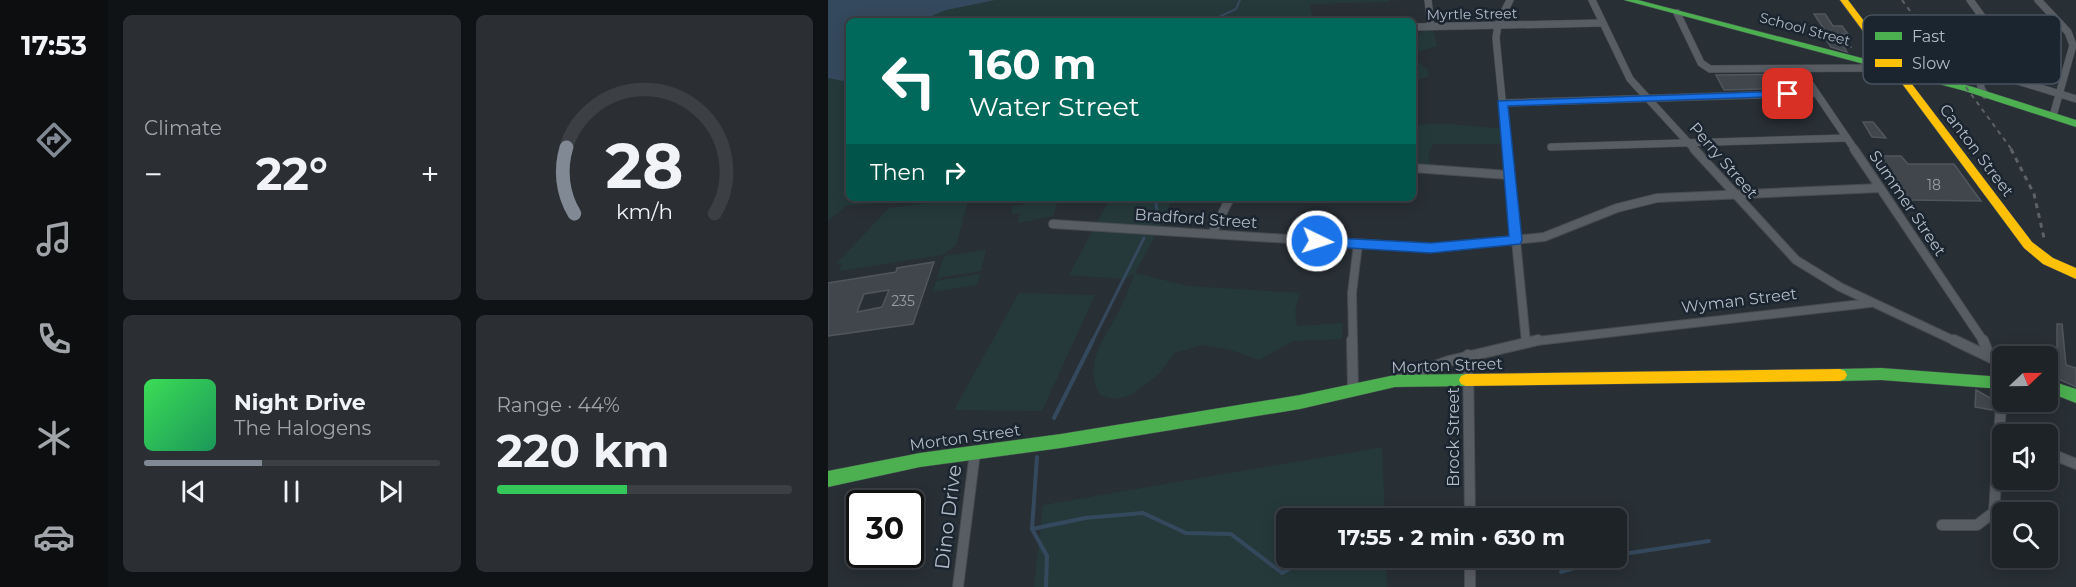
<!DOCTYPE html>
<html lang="en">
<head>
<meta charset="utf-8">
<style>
  body { margin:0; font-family:Montserrat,sans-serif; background:#2b2f34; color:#f1f3f6; height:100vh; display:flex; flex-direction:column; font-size:22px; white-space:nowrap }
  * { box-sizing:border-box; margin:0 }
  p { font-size:20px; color:#a1a4a8 }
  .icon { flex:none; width:33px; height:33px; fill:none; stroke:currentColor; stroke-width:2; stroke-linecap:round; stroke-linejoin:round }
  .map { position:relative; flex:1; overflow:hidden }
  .drawer { display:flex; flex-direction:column; gap:15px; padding:15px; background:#101316; width:720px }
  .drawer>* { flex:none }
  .banner { position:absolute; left:18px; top:18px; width:570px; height:183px; border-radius:9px; box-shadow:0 3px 15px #0003,0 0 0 2px #3c4045; background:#00695c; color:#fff; overflow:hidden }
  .needle { width:39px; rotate:68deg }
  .buttons { position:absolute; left:1164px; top:346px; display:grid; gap:12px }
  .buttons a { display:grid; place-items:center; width:66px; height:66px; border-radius:9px; background:#1e2328; box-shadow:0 3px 15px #0003,0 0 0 2px #3c4045; font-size:30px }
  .speed { position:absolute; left:18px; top:490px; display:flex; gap:12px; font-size:30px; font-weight:700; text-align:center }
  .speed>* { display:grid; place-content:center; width:78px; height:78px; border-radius:50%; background:#1e2328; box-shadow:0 3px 15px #0003,0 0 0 2px #3c4045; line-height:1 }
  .speed .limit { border:3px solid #111; border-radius:9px; background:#fff; color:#111 }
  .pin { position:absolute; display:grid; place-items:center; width:51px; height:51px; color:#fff; margin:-26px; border-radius:12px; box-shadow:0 3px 9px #0006 }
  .me { position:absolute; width:66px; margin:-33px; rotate:94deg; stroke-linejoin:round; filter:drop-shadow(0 0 4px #0008) }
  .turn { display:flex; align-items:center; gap:21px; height:126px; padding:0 24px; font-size:27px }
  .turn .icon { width:78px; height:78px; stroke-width:2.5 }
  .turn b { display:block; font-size:42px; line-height:51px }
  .then { display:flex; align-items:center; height:57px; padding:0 24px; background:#0003; gap:12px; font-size:22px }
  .big { font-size:45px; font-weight:700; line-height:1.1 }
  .drawer .card { flex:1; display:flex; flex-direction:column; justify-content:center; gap:9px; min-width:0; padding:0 21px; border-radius:9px; background:#2b2f34 }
  .drawer .dial { align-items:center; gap:0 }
  .dial svg { height:156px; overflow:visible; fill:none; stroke:#3c4045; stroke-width:7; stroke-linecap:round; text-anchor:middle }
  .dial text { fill:#f1f3f6; stroke:none }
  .song { display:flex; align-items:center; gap:18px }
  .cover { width:72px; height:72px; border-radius:9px; background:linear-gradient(135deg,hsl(130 70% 55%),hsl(150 70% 35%)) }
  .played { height:6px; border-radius:3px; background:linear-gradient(90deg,#818a94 40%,#3c4045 40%) }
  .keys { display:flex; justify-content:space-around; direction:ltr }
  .heat { display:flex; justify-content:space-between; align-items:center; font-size:33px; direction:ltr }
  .charge { height:9px; border-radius:4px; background:linear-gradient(90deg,#34c759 44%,#3c4045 0) }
  .drawer .tiles { flex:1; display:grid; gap:15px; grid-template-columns:repeat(2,1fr) }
  .trip { position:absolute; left:448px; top:508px; width:351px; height:60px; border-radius:9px; background:#1e2328; box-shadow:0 3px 15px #0003,0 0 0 2px #3c4045; font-weight:700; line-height:60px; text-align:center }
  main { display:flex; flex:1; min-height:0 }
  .dock { display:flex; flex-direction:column; width:108px; justify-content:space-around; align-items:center; background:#0c0e10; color:#a1a4a8 }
  .dock .icon { width:42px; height:42px }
  .dock .current { color:#818a94 }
  .dock b { font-size:27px; color:#f1f3f6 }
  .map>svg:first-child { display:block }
</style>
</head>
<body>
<main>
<nav class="dock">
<b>17:53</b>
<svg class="icon current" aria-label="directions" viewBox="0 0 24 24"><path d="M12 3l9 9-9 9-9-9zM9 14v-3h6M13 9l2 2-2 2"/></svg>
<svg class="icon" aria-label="music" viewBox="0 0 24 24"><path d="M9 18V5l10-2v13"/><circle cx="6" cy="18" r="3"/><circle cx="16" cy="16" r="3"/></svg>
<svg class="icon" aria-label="phone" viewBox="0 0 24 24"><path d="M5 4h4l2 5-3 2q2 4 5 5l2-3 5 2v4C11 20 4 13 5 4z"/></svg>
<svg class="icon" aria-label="climate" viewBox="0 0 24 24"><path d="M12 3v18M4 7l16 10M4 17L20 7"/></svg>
<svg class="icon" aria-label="car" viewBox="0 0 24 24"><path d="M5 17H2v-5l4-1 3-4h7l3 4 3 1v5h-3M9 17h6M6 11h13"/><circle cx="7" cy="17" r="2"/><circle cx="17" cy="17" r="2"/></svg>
</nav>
<section class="drawer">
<div class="tiles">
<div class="card"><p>Climate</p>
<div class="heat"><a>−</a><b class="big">22°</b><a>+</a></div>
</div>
<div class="card dial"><svg viewBox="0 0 100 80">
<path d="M14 69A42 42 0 1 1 86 69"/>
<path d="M14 69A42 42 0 0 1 10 35" stroke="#818a94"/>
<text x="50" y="56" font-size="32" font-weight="700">28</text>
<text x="50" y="72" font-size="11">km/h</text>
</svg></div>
<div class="card">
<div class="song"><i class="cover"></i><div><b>Night Drive</b><p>The Halogens</p></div></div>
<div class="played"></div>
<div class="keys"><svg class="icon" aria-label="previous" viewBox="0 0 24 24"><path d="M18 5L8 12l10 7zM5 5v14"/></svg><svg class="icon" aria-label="pause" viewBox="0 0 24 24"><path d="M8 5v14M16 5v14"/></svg><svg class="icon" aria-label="next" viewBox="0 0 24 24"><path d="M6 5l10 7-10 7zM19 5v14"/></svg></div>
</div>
<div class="card"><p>Range · 44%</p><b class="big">220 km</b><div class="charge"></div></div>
</div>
</section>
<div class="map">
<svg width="1248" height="587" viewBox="0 0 1248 587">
  <rect width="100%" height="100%" fill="#282f35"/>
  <g fill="#25393b">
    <path d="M 57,0 L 562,0 L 562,2 L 482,4 L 485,21 L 21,21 L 21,198 L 97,198 L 18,206 L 0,221 L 0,29 Z"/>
    <path d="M 595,30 L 605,31 L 609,46 L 586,53 L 588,59 L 601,72 L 601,76 L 585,82 L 585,41 Z"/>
    <path d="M 585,109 L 588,124 L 591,125 C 621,121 643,127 672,128 L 673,144 L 605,144 L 600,157 L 604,166 L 585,165 Z"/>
    <path d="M 141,198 L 128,245 L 115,255 L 11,271 L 14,264 L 9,263 L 61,208 Z"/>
    <path d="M 197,198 L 231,198 L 225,216 L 190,223 L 192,213 L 183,214 L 185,206 L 195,205 Z"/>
    <path d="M 282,198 L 343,198 L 339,214 L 307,273 L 360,286 L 472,293 L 467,310 L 469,326 L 515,323 L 514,339 L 465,341 L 431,360 L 400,349 L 374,345 L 347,353 L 331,374 L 303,395 L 287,399 L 272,395 C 254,363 278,337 292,309 C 298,297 302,285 307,274 L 296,279 L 241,275 Z"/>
    <path d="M 158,250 L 153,271 L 109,278 L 116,256 Z"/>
    <path d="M 152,274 L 149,285 L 104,292 L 108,281 Z"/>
    <path d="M 191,293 L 267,295 L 214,411 L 126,410 Z"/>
    <path d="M 554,447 L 557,519 L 459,519 L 459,558 L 558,558 L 559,587 L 206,587 L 215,505 Z"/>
  </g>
  <path fill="#35495e" d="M 0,0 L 167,0 L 118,10 L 92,21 L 21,21 L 21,84 L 20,82 L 0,78 Z"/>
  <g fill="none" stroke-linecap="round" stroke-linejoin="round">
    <path stroke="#35495e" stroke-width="2" d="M 382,21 L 408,9 L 412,0"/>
    <g stroke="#35495e" stroke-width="3">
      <path d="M 330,216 L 328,204 L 331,198"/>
      <path d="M 264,342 L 316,238"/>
    </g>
    <g stroke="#35495e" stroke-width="4">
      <path d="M 226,418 L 265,340"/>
      <path d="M 209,457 L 204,529 L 219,556 L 218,587"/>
      <path d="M 204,529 L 257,518 L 315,513 L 358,533 L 403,534 L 454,573 L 481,558"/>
      <path d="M 789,555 L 881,541"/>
      <path d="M 546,558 L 606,559"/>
      <path d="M 733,572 L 779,558"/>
    </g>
  </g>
  <g fill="#40464c" stroke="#50565d" stroke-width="1.5" fill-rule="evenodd">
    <path d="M 986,14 L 997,14 L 1005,26 L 1014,26 L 1020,34 L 1014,34 L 1023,47 L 1016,47 L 1019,52 L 1003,47 L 990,28 L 996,29 Z"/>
    <path d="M 966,74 L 975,88 L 896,90 L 888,75 Z"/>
    <path d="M 1035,122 L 1045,122 L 1058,138 L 1044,137 Z"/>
    <path d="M 1044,156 L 1073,156 L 1080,164 L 1126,164 L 1153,201 L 1082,200 L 1061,170 L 1054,170 Z"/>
    <path d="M 106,262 L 85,324 L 0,336 L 0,283 L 68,272 L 69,268 ZM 61,290 L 54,307 L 29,312 L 36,294 Z"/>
    <path d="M 1229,324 L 1234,324 L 1238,365 L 1248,368 L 1248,387 L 1224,376 L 1226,366 L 1229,367 Z"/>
    <path d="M 1148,390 L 1164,399 L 1164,410 L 1147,407 Z"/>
  </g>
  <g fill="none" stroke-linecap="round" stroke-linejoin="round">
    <g stroke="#464b50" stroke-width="8">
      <g id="street-far2">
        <path d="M 600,0 L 603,26"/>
        <path d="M 764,0 L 802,79 L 867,150"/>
        <path d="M 1142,0 L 1161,26 L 1164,37 L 1151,74 L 1153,88 L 1157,95"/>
        <path d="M 1210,0 L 1240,32 L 1245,45 L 1225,116"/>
        <path d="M 849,13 L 873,63 L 882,69 L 1060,68"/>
        <path d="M 585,27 L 774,23"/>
        <path d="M 972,69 L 1027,150"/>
        <path d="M 1151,69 L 1248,99"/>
        <path d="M 674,103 L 988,93"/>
        <path d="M 723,147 L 1019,138"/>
        <path d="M 679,150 L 668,38 L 670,24 L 682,0"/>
      </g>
    </g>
    <g stroke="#464b50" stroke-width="10">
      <g id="street-far1">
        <path d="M 679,149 L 698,342"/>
        <path d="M 866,149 L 968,260 L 1012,287 L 1129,342"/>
        <path d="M 1026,149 L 1156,342"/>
        <path d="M 585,168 L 681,175"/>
        <path d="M 225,224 L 603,248 L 716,237 L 789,208 L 829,198 L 1052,188"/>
        <path d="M 384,234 L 402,198"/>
        <path d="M 525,342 L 524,293 L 530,244"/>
        <path d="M 700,342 L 1042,303"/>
      </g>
    </g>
    <g stroke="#464b50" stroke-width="12">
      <g id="street">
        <path d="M 524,340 L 525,389"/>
        <path d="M 1126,340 L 1174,363"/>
        <path d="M 1155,340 L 1161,355"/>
        <path d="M 640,355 L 642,519"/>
        <path d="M 571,379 L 621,361 L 710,340"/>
        <path d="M 1231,457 L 1248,464"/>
        <path d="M 1114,525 L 1149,525 L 1166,512 L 1173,406 L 1170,382"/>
        <path d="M 642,558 L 642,587"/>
        <path d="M 130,587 L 147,452"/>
      </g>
    </g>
    <g stroke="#464b50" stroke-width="1">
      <g id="fast">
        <path d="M 796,0 L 810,0 L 1145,87 L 1248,120 L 1248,127 L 1137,91 Z"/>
        <path d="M 1053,368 L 1174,377 L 1174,389 L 1053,380 L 1012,381 L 1007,379 L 1005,375 L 1007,371 L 1012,369 Z"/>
        <path d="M 638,374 L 643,376 L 645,380 L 643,384 L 638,386 L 567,387 L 472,409 L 233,448 L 92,467 L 0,487 L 0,471 L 92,453 L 233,434 L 472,395 L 567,375 Z"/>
        <path d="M 1220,380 L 1248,389 L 1248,403 L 1220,392 Z"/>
      </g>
    </g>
    <g stroke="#464b50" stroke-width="1">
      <g id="slow">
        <path d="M 1012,0 L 1020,0 L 1204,242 L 1225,258 L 1248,268 L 1248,279 L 1215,264 L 1196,248 Z"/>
        <path d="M 1012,369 L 1017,371 L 1019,375 L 1017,379 L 1012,381 L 638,386 L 633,384 L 631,380 L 633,376 L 638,374 Z"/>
      </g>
    </g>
    <use href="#street-far2" stroke="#585c63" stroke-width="7"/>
    <use href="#street-far1" stroke="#585c63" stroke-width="8"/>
    <use href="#street" stroke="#585c63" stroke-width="10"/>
    <use href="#fast" fill="#4caf50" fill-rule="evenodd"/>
    <use href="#slow" fill="#ffc107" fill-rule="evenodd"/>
    <path stroke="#5b6167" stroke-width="2" stroke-dasharray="4.5 4.5" stroke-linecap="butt" d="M 1074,0 L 1184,150"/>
    <path stroke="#5b6167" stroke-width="3" stroke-dasharray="5 5" stroke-linecap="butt" d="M 1183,149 L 1206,194 L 1216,238"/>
  </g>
  <path fill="#1a73e8" stroke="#114b97" stroke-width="1.5" d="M 960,91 L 965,94 L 964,96 L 680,106 L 694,240 L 692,244 L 603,253 L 489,246 L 482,241 L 489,237 L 603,243 L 681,236 L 670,101 Z"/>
  <g text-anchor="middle" stroke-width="5" stroke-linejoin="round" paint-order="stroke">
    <g font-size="14" fill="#b1bbc7" stroke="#1b2530">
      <text transform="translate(644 14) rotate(-1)" y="5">Myrtle Street</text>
      <text transform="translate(977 29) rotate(15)" y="5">School Street</text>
    </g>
    <g font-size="14" fill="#959ea8">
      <text x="1106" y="190">18</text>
      <text x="75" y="306">235</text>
    </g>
    <g font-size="16" fill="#b1bbc7" stroke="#1b2530">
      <text transform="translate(1149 150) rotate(53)" y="6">Canton Street</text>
      <text transform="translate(896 160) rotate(49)" y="6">Perry Street</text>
      <text transform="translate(1080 203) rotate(56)" y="6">Summer Street</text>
      <text transform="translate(368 218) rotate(4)" y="6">Bradford Street</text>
      <text transform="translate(911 300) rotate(-7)" y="6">Wyman Street</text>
      <text transform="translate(619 365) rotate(-2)" y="6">Morton Street</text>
      <text transform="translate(137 437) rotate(-8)" y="6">Morton Street</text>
      <text transform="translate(625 437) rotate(-90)" y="6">Brock Street</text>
    </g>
    <g font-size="20" fill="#b1bbc7" stroke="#1b2530">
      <text transform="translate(120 517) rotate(-83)" y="7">Dino Drive</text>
    </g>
  </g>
  <rect x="1035" y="15" width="198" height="69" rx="9" fill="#1b2530" stroke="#48525d" stroke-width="1.5"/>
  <rect x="1047" y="32" width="27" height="8" fill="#4caf50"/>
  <rect x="1047" y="59" width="27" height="8" fill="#ffc107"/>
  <g font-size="16" fill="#b1bbc7">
    <text x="1084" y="42">Fast</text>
    <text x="1084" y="69">Slow</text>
  </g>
</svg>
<div class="buttons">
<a><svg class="needle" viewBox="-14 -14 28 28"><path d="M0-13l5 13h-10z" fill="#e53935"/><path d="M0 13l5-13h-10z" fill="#a1a4a8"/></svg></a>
<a><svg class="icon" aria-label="sound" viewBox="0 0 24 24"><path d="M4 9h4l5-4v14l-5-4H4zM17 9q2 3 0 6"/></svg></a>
<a><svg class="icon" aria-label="search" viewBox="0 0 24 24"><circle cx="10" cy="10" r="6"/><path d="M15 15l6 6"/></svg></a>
</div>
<div class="speed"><div class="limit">30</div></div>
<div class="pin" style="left:960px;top:94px;background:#d93025"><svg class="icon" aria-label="arrive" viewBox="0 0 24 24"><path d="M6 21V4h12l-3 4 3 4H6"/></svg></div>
<svg class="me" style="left:489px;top:241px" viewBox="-20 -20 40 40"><circle r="17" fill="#1a73e8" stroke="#fff" stroke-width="3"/><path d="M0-11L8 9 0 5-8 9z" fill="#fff"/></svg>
<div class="trip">17:55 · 2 min · 630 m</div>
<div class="banner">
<div class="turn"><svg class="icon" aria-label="left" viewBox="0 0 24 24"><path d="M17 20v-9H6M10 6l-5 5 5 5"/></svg><div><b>160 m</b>Water Street</div></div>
<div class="then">Then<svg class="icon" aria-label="right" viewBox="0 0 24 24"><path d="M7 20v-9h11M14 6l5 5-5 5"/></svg></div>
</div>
</div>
</main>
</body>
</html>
